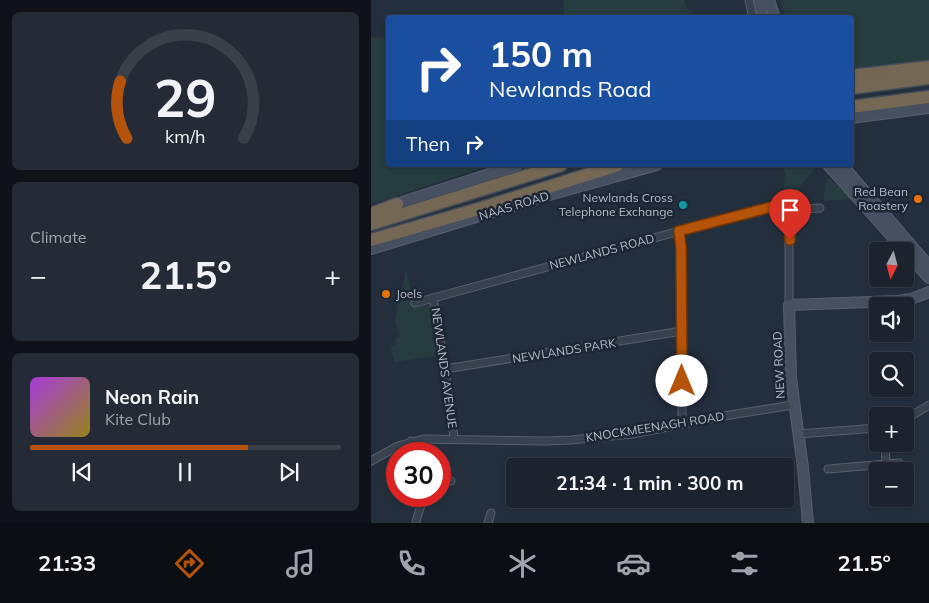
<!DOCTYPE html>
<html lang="en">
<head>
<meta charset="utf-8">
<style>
  body { margin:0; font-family:Mulish,sans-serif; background:#242b36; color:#f1f3f6; height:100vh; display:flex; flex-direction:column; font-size:19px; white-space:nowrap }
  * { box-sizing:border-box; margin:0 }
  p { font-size:16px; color:#a0a4aa }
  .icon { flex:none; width:28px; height:28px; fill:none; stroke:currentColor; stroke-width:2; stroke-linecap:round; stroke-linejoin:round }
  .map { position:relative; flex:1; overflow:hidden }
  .drawer { display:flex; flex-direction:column; gap:12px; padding:12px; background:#0f1319; width:371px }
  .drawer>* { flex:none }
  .banner { position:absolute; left:15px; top:15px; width:468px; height:152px; border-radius:5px; box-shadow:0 1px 4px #0004,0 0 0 1px #39404a; background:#1a4fa0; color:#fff; overflow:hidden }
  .needle { width:32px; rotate:186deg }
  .buttons { position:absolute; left:498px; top:242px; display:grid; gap:10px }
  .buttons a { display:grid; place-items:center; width:45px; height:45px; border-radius:5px; background:#1b232e; box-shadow:0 1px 4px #0004,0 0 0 1px #39404a; font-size:25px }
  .speed { position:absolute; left:15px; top:442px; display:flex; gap:10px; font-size:25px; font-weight:700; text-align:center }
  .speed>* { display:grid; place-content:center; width:65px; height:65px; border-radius:50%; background:#1b232e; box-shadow:0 1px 4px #0004,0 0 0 1px #39404a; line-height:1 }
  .speed .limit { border:8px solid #d22; background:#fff; color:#111 }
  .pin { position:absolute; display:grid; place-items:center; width:42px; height:42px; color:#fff; margin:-51px -21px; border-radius:50% 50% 50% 0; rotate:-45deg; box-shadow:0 0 5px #0007 }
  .pin .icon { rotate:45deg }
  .me { position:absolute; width:55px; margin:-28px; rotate:0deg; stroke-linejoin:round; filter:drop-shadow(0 0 4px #0008) }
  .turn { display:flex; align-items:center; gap:18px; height:105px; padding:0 20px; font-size:22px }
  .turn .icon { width:65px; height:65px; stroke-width:2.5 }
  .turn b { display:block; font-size:35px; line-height:42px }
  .then { display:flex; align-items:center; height:48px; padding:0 20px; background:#0003; gap:10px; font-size:19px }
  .big { font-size:38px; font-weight:700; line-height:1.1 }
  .drawer .card { flex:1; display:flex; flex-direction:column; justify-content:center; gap:8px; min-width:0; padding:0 18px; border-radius:8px; background:#242b36 }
  .drawer .dial { align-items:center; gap:0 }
  .dial svg { height:130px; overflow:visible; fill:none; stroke:#39404a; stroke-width:7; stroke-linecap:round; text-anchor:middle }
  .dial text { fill:#f1f3f6; stroke:none }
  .song { display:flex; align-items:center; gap:15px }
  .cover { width:60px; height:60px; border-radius:8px; background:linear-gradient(135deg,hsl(280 70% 55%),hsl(50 70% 35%)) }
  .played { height:5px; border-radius:2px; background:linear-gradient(90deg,#b45309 70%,#39404a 70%) }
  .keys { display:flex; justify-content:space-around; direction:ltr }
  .heat { display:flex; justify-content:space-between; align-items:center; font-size:28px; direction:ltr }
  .trip { position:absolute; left:135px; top:458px; width:288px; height:50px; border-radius:5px; background:#1b232e; box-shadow:0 1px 4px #0004,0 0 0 1px #39404a; font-weight:700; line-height:50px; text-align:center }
  .menu { display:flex; height:80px; justify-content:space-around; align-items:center; background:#0b0e12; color:#a0a4aa }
  .menu .icon { width:35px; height:35px }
  .menu .selected { color:#b45309 }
  .menu b { font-size:22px; color:#f1f3f6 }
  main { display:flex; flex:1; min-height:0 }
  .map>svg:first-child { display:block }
</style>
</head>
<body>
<main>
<section class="drawer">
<div class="card dial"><svg viewBox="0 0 100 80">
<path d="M14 69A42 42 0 1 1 86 69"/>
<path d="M14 69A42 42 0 0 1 10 34" stroke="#b45309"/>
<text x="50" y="56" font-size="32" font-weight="700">29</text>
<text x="50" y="72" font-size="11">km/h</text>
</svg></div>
<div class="card"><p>Climate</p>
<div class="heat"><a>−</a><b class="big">21.5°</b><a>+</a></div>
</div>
<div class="card">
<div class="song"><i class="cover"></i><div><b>Neon Rain</b><p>Kite Club</p></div></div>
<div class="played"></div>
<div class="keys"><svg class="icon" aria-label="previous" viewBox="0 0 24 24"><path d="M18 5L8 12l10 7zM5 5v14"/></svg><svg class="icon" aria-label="pause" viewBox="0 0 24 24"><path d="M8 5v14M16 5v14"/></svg><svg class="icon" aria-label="next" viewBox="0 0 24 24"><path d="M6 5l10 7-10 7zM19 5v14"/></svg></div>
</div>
</section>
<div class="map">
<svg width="558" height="523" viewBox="0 0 558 523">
  <rect width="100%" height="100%" fill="#242f3e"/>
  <g fill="#263c3f">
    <path d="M 192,0 L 313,0 L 320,17 L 193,17 Z"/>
    <path d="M 409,0 L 558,0 L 558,62 L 480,71 L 480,18 L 415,17 Z"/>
    <path d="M 0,37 L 17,38 L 18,165 L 120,165 L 0,204 Z"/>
    <path d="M 411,165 L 441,165 L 444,167 L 425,192 L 413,191 L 414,172 Z"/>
    <path d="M 458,178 L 481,199 L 452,201 L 455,181 Z"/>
    <path d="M 35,269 L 44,306 L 57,305 L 61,311 L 67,356 L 23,362 L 20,347 L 25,344 L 24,339 L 29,337 L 24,318 Z"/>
  </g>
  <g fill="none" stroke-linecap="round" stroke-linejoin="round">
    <g stroke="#565f6c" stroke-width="9">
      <g id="street">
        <path d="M 378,0 L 382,18"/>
        <path d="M 308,231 L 310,247 L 311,423"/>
        <path d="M 62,298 L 74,369 L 83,438"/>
        <path d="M 44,303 L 393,208 L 412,204 L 430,209 L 449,208"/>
        <path d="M 418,305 L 418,197"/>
        <path d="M 74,369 L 311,331"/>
        <path d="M 534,420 L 558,405"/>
        <path d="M 427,434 L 506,428"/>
        <path d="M 40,441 L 42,454"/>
        <path d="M 514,444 L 515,464"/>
        <path d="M 0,461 L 27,446 L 52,439 L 174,441 L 200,440 L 261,434 L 359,415 L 422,405"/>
        <path d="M 457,469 L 528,463"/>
        <path d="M 69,479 L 80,481"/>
        <path d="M 45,523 C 46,514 51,506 52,496"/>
        <path d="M 117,523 L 120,513"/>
      </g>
    </g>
    <g stroke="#565f6c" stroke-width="12">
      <g id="secondary">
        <path d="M 388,0 L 392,18"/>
        <path d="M 398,0 L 404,18"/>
        <path d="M 480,118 L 558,108"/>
        <path d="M 457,165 L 558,278"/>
        <path d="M 471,165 L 558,266"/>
        <path d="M 19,206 L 146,165"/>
        <path d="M 0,249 L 178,195 L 286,165"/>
        <path d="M 437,523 L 432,468 L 420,378 L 418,305 L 526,301 L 540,299 L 558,292"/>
      </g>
    </g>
    <g stroke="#434c59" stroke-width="15">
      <g id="highway">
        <path d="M 480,76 L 558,67"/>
        <path d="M 480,88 L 558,78"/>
        <path d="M 480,107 L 558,97"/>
        <path d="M 0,214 L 26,204"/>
        <path d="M 0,224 L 190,165"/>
        <path d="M 0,240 L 111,208 L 247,165"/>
      </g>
    </g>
    <use href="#street" stroke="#38414e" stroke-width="7"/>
    <use href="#secondary" stroke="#465061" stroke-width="10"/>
    <use href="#highway" stroke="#746855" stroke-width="12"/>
  </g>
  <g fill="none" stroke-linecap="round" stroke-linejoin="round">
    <g stroke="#753606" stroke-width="12">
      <path id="route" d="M 311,381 L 310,247 L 308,231 L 412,204 L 418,205 L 419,240"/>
    </g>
    <use href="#route" stroke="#b45309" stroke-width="9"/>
  </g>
  <g fill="#e8710a" stroke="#1d2633" stroke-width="2">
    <circle cx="547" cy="199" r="5"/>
    <circle cx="15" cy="294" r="5"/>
  </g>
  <circle fill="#0f9aa8" stroke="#1d2633" stroke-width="2" cx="312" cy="205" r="5"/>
  <g text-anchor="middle" stroke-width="5" stroke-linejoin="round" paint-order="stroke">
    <g font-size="12" fill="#b4bcc9" stroke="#1d2633" text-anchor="end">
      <text x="537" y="196">Red Bean<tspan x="537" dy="14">Roastery</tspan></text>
      <text x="302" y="202">Newlands Cross<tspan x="302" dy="14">Telephone Exchange</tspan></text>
      <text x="25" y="298" text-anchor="start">Joels</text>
    </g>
    <g font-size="12" fill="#b4bcc9" stroke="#1d2633">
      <text transform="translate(143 206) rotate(-17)" y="4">NAAS ROAD</text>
      <text transform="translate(231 252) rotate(-15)" y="4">NEWLANDS ROAD</text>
      <text transform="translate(193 351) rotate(-9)" y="4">NEWLANDS PARK</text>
      <text transform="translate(408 365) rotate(-93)" y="4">NEW ROAD</text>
      <text transform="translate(73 368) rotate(82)" y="4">NEWLANDS AVENUE</text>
      <text transform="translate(284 427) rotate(-9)" y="4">KNOCKMEENAGH ROAD</text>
    </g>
  </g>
</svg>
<div class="buttons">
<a><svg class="needle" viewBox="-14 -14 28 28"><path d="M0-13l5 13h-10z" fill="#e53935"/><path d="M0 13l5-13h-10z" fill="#a0a4aa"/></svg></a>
<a><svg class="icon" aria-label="sound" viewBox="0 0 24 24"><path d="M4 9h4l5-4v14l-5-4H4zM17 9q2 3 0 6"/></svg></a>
<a><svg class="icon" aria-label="search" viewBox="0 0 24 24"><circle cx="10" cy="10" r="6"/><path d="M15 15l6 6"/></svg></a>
<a>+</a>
<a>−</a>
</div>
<div class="speed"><div class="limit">30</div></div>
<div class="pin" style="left:419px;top:240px;background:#d93025"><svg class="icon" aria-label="arrive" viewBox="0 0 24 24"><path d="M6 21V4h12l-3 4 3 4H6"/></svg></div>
<svg class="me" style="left:311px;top:381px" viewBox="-20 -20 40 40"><circle r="19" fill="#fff"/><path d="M0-13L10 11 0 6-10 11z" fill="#b45309"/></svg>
<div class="trip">21:34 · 1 min · 300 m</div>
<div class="banner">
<div class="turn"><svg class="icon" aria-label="right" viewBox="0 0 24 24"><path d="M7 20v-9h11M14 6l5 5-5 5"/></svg><div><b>150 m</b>Newlands Road</div></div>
<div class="then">Then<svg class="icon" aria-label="right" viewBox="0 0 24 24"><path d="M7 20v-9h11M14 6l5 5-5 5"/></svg></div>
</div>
</div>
</main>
<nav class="menu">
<b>21:33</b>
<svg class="icon selected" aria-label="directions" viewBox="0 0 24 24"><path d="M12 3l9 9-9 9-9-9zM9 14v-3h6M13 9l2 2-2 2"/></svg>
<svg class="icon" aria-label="music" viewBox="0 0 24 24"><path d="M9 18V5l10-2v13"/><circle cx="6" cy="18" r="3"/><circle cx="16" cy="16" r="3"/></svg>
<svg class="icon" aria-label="phone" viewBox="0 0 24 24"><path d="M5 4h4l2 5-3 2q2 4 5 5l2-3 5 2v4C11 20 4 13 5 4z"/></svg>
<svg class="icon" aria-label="climate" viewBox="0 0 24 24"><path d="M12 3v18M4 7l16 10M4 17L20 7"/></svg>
<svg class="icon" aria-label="car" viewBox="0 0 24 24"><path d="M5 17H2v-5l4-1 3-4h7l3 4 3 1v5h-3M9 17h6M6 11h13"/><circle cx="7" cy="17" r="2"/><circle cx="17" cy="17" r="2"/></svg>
<svg class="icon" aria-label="filters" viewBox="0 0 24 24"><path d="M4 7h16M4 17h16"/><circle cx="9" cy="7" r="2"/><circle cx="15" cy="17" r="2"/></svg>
<b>21.5°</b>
</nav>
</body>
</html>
